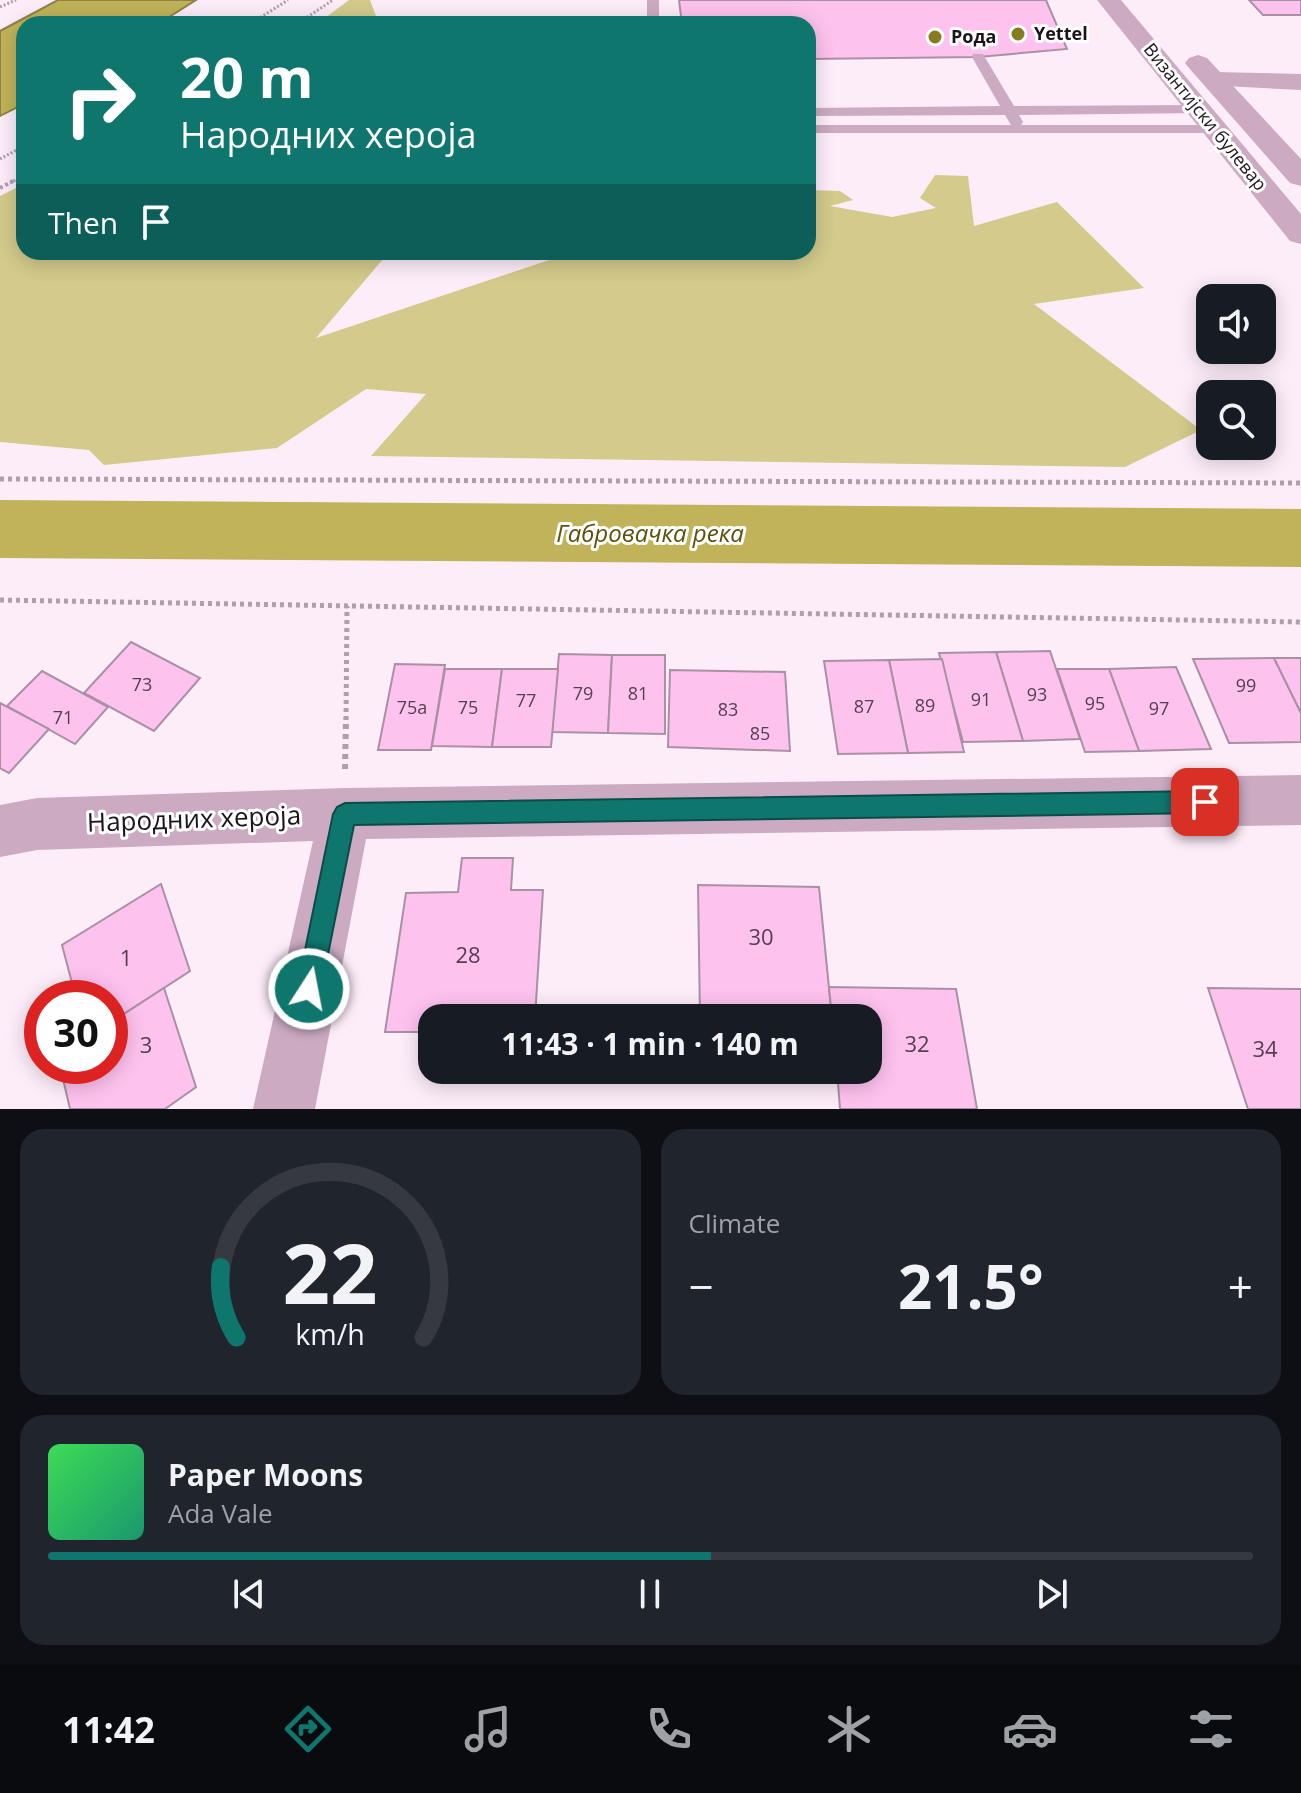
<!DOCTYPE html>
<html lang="en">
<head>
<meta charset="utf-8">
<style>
  body { margin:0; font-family:"Open Sans",sans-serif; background:#20242c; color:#f1f3f6; height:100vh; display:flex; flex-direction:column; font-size:30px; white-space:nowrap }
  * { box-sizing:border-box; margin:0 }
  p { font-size:26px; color:#9ea1a6 }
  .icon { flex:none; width:44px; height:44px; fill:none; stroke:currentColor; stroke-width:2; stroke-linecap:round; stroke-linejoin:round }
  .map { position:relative; height:1109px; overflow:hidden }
  .side { display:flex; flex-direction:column; gap:20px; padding:20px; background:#0d0f14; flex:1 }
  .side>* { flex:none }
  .hud { position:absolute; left:16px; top:16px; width:800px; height:244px; border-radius:24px; box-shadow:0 4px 20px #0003; background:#0f766e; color:#fff; overflow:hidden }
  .tools { position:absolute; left:1196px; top:284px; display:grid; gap:16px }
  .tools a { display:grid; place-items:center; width:80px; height:80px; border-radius:16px; background:#171b24; box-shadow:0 4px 20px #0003; font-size:40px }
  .speed { position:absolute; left:24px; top:980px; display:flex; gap:16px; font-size:40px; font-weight:700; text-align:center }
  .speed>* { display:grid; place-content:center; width:104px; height:104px; border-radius:50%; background:#171b24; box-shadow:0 4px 20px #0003; line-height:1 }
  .speed .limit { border:12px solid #d22; background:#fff; color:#111 }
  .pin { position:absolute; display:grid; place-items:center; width:68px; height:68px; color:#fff; margin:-34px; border-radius:16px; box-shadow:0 4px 12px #0006 }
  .me { position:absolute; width:88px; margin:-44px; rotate:11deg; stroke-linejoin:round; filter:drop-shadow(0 0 6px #0008) }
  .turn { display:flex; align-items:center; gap:28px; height:168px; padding:0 32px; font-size:36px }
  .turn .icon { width:104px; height:104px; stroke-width:2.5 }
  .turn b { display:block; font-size:56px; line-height:68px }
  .then { display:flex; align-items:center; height:76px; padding:0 32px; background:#0003; gap:16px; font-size:30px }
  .big { font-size:60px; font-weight:700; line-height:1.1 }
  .side .widget { flex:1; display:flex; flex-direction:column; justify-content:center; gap:12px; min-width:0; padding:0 28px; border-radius:24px; background:#20242c }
  .side .dial { align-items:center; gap:0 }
  .dial svg { height:208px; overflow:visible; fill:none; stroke:#363941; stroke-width:7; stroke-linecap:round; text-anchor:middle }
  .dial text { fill:#f1f3f6; stroke:none }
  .song { display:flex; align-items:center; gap:24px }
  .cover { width:96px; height:96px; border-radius:12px; background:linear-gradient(135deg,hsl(130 70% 55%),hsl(160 70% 35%)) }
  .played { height:8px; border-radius:4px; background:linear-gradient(90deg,#0f766e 55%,#363941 55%) }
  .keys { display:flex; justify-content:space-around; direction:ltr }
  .heat { display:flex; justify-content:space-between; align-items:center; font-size:44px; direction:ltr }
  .side .tiles { flex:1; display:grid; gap:20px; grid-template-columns:1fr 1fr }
  .widget:last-child { grid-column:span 2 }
  .trip { position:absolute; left:418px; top:1004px; width:464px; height:80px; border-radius:24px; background:#171b24; box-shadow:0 4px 20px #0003; font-weight:700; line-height:80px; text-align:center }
  .dock { display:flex; height:128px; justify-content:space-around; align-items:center; background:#090b0e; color:#9ea1a6 }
  .dock .icon { width:56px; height:56px }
  .dock .selected { color:#0f766e }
  .dock b { font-size:36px; color:#f1f3f6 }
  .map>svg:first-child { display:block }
</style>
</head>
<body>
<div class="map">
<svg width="1301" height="1109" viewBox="0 0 1301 1109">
  <rect width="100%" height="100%" fill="#fdedf9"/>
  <g fill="#d3ca8b">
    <path d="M 349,0 L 370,0 L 379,24 L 317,24 Z"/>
    <path d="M 935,175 L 968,176 L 974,226 L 1057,202 L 1144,288 L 1034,304 L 1201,430 L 1125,467 L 371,456 L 426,394 L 366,389 L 277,448 L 104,465 L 89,450 L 0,442 L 0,196 L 24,184 L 24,252 L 389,252 L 316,338 L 573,252 L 808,252 L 808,190 L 840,191 L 853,200 L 830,206 L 892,217 L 936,208 L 920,198 Z"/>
  </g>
  <path fill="#c0b359" stroke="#8f8346" stroke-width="2" d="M 58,0 L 196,0 L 158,24 L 24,24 L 24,104 L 0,116 L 0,31 Z"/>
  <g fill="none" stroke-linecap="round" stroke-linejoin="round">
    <path fill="#c0b359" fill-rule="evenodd" d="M 0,500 L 1301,509 L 1301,567 L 0,558 Z"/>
  </g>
  <g fill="#fec2ef" stroke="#a991a3" stroke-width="2">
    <path d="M 679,0 L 1046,0 L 1067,49 L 978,57 L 808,59 L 808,24 L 682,24 Z"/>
    <path d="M 1249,0 L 1301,0 L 1301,15 L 1263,15 Z"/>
    <path d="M 131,642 L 200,678 L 154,731 L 84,693 Z"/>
    <path d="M 1050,651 L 1080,739 L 1023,741 L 996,652 Z"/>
    <path d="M 996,652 L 1023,741 L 963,742 L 939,653 Z"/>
    <path d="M 559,654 L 612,655 L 608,733 L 552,732 Z"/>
    <path d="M 612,655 L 665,655 L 665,734 L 608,733 Z"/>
    <path d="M 1274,658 L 1301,713 L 1301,742 L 1229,743 L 1193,659 Z"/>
    <path d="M 1274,658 L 1301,658 L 1301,713 Z"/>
    <path d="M 942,659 L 964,752 L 908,753 L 889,660 Z"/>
    <path d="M 889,660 L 908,753 L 838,754 L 824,661 Z"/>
    <path d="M 395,664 L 445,665 L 431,750 L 378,750 Z"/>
    <path d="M 1176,667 L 1211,749 L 1139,751 L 1109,669 Z"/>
    <path d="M 445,669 L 502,669 L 492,747 L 432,746 Z"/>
    <path d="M 502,669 L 558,669 L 551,747 L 492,747 Z"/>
    <path d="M 1057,669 L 1109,669 L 1139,751 L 1085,752 Z"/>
    <path d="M 670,670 L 785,672 L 790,751 L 668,747 Z"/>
    <path d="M 42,671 L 108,707 L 75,744 L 7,706 Z"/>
    <path d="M 0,703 L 49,729 L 9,773 L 0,768 Z"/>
    <path d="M 462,858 L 513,858 L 511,890 L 543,890 L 535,1018 L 432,1018 L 432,1032 L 385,1032 L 406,893 L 458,892 Z"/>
    <path d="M 161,884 L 190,971 L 110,1023 L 110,998 L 76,998 L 62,945 Z"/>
    <path d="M 698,885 L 819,887 L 832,1018 L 700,1018 Z"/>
    <path d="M 829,987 L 956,989 L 977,1109 L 840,1109 L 837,1070 L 868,1070 L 868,1018 L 832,1018 Z"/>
    <path d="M 164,988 L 196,1087 L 165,1109 L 70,1109 L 60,1066 L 110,1066 L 110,1023 Z"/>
    <path d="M 1208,988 L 1301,989 L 1301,1109 L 1248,1109 Z"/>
    <path d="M 438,1070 L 494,1070 L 493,1082 L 436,1082 Z"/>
  </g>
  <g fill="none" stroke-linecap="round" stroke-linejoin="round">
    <g stroke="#ada0aa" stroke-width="3" stroke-dasharray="2 2" stroke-linecap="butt">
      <path d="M 0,7 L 16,0"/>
      <path d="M 250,24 L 288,0"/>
      <path d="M 297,24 L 333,0"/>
      <path d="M 0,159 L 24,146"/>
      <path d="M 10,183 L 24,175"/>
    </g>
    <path stroke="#ada0aa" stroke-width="4" stroke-dasharray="3 3" stroke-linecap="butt" d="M 0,188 L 13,181"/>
    <g stroke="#ada0aa" stroke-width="5" stroke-dasharray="4 4" stroke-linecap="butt">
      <path d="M 0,479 L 1301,483"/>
      <path d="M 0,600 L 1301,622"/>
      <path d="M 346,720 L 347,606"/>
    </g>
    <path stroke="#ada0aa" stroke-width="6" stroke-dasharray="5 5" stroke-linecap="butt" d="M 345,769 L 346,718"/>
    <g fill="#cbaac2" fill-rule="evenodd">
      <rect x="647" y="0" width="12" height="24"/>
      <path d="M 973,54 L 983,54 L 1014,106 L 1201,105 L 1208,109 L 1201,113 L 1019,115 L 1023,122 L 1021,125 L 1216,125 L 1223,129 L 1216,133 L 808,133 L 808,125 L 1011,125 L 1005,115 L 808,116 L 808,108 L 1000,106 L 972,57 Z"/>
    </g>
    <g fill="#cbaac2" fill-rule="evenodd">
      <path d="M 1214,72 L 1301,74 L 1301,90 L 1205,85 L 1201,80 L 1205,75 Z"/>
      <path d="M 1301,775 L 1301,825 L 366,839 L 315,1109 L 253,1109 L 313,841 L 37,850 L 0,857 L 0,805 L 37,798 L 345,788 Z"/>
    </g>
    <g fill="#cbaac2" fill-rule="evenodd">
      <path d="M 1097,0 L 1121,0 L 1301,214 L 1301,244 L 1290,241 Z"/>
      <path d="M 1198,55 L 1207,58 L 1301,159 L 1301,186 L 1290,183 L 1189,68 L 1185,63 L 1189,58 Z"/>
    </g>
  </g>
  <path fill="#0f766e" stroke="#0a4d48" stroke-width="2" d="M 1205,791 L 1213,794 L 1216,802 L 1213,810 L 1205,813 L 354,825 L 321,989 L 318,998 L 309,1001 L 300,998 L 297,989 L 333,814 L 337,807 L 345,803 Z"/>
  <g fill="#877b20" stroke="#fff" stroke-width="3">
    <circle cx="1018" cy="34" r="8"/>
    <circle cx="935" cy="37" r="8"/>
  </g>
  <g text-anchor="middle" stroke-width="6" stroke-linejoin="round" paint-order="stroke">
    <g font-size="18" font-weight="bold" fill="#1d141b" stroke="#fff" text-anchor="start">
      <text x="1034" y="40">Yettel</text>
      <text x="951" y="43">Рода</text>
    </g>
    <g font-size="18" fill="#1d141b" stroke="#fff">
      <text transform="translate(1205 117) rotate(51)" y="6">Византијски булевар</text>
    </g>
    <g font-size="18" fill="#554050">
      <text x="142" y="691">73</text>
      <text x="1246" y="692">99</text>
      <text x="583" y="700">79</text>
      <text x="638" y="700">81</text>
      <text x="1037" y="701">93</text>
      <text x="981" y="706">91</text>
      <text x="526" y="707">77</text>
      <text x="1095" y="710">95</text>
      <text x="925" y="712">89</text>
      <text x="864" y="713">87</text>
      <text x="412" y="714">75a</text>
      <text x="468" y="714">75</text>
      <text x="1159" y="715">97</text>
      <text x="728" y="716">83</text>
      <text x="63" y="724">71</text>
      <text x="760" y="740">85</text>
    </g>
    <g font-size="22" fill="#554050">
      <text x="761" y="945">30</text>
      <text x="468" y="963">28</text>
      <text x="126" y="966">1</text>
      <text x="917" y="1052">32</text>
      <text x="146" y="1053">3</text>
      <text x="1265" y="1057">34</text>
    </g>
    <g font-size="24" font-style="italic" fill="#5b520c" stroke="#fff">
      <text x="650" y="542">Габровачка река</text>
    </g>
    <g font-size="26" fill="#1d141b" stroke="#fff">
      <text transform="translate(194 819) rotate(-2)" y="9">Народних хероја</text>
    </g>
  </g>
</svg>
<div class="tools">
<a><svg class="icon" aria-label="sound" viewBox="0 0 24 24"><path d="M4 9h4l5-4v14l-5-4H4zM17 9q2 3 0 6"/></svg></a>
<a><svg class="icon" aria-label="search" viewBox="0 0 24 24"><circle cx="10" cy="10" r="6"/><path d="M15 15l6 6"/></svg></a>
</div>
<div class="speed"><div class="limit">30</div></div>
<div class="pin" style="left:1205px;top:802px;background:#d93025"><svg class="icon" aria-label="arrive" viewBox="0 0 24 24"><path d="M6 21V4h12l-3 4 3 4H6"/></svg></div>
<svg class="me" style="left:309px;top:989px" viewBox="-20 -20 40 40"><circle r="17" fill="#0f766e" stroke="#fff" stroke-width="3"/><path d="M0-11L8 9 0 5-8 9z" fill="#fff"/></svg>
<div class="trip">11:43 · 1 min · 140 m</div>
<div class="hud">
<div class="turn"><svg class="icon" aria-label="right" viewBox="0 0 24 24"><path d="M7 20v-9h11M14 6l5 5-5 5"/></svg><div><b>20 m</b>Народних хероја</div></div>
<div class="then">Then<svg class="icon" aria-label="arrive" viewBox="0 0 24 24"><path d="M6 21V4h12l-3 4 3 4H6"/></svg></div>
</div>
</div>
<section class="side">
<div class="tiles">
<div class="widget dial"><svg viewBox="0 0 100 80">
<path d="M14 69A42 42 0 1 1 86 69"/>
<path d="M14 69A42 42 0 0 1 8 42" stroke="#0f766e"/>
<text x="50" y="56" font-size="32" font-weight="700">22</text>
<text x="50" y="72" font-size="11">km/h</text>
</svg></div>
<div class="widget"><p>Climate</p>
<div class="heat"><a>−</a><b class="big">21.5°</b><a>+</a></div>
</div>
<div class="widget">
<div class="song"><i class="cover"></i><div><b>Paper Moons</b><p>Ada Vale</p></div></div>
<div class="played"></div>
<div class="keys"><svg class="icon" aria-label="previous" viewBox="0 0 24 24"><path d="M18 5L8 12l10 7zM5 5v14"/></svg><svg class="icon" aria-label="pause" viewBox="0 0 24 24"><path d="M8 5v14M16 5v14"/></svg><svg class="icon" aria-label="next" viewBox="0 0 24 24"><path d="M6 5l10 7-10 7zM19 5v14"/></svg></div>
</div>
</div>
</section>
<nav class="dock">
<b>11:42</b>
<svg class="icon selected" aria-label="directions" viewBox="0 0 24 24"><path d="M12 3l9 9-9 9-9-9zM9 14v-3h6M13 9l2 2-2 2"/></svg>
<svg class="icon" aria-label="music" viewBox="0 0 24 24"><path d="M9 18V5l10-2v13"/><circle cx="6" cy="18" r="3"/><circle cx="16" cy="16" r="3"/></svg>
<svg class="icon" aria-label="phone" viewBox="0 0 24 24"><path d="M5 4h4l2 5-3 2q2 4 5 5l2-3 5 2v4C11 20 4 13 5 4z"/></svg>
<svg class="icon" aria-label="climate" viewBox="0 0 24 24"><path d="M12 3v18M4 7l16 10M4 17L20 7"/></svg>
<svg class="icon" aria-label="car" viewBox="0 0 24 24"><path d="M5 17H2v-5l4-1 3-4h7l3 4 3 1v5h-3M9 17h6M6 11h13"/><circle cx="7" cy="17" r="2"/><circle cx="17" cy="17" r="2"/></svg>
<svg class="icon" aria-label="filters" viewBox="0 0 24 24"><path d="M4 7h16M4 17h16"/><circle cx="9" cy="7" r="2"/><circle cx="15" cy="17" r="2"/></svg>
</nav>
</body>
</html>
